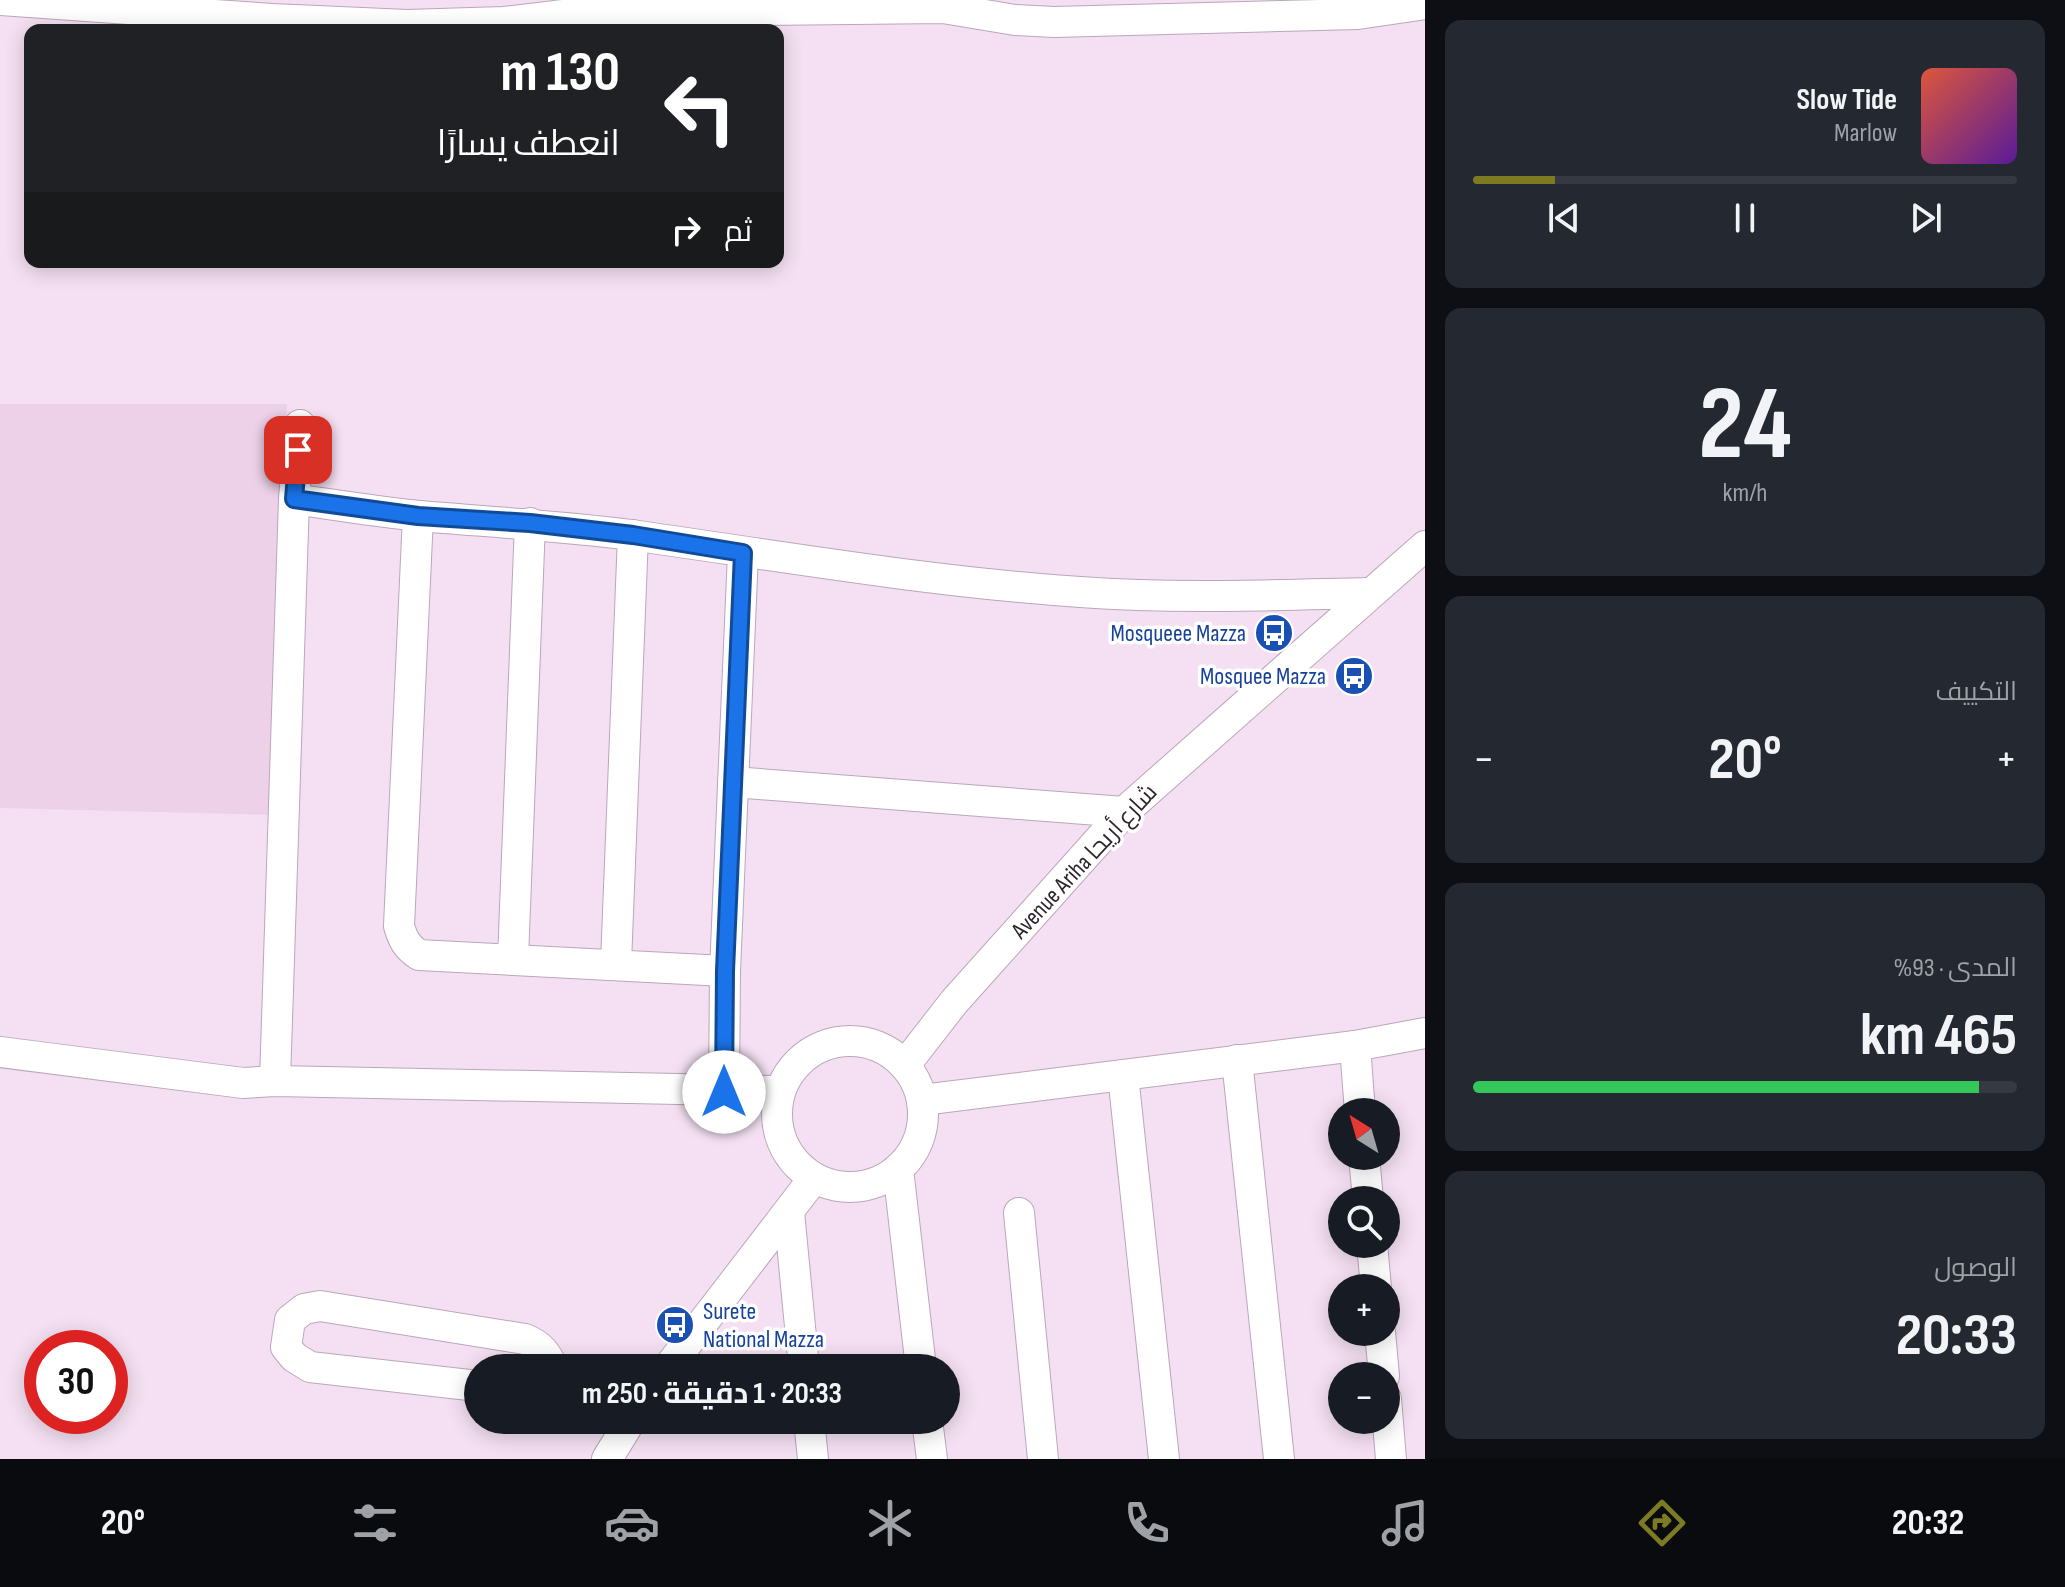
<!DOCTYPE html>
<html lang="ar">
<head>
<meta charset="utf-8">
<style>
  body { margin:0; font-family:"Sofia Sans Condensed",Cairo,sans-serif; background:#242831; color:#f1f3f6; direction:rtl; height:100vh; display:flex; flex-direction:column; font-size:30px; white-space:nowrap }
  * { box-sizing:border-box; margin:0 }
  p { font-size:26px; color:#9ea1a6 }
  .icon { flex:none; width:44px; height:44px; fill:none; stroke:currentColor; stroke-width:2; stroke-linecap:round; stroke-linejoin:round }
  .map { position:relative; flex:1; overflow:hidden; direction:ltr }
  .side { display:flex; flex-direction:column; gap:20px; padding:20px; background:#0d0f14; width:640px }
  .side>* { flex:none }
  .banner { position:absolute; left:24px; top:24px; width:760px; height:244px; border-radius:16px; box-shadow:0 4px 20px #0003; direction:rtl; background:#202124; color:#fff; overflow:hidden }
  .needle { width:52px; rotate:323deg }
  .controls { position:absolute; left:1328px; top:1098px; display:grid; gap:16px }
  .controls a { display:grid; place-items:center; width:72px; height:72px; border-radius:50%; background:#171b24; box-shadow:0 4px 20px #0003; font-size:40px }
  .speed { position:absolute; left:24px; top:1330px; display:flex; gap:16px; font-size:40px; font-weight:700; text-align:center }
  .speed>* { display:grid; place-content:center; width:104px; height:104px; border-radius:50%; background:#171b24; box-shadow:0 4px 20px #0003; line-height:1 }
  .speed .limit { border:12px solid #d22; background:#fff; color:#111 }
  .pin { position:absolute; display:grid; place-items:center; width:68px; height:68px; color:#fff; margin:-34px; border-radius:16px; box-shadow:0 4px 12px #0006 }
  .me { position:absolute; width:88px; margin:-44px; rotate:0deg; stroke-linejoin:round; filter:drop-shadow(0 0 6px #0008) }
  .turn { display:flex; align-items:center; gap:28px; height:168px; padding:0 32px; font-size:36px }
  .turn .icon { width:104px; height:104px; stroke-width:2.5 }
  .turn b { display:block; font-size:56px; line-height:68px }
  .then { display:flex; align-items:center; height:76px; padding:0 32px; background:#0003; gap:16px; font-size:30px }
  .big { font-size:60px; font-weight:700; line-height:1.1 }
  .side .card { flex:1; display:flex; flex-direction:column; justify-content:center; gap:12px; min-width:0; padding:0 28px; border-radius:16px; background:#242831 }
  .side .dial { align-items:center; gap:0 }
  .dial b { font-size:104px; line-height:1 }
  .song { display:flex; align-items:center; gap:24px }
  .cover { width:96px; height:96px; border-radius:12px; background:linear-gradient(135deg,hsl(10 70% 55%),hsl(270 70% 35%)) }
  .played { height:8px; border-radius:4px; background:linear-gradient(90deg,#7c7b22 15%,#363941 15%) }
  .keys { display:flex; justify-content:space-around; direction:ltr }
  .heat { display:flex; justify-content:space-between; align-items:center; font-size:44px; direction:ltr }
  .charge { height:12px; border-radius:6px; background:linear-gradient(90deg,#34c759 93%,#363941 0) }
  .trip { position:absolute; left:464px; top:1354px; width:496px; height:80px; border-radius:40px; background:#171b24; box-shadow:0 4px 20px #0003; font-weight:700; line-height:80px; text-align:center; direction:rtl }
  .menu { display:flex; height:128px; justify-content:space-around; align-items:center; background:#090b0e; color:#9ea1a6 }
  .menu .icon { width:56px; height:56px }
  .menu .selected { color:#7c7b22 }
  .menu b { font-size:36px; color:#f1f3f6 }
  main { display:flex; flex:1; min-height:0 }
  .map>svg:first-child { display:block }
</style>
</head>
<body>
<main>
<section class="side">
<div class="card">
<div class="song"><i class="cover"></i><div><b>Slow Tide</b><p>Marlow</p></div></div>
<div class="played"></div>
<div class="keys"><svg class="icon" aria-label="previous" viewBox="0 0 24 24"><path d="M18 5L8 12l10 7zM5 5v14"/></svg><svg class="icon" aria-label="pause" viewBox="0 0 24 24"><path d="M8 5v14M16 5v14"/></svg><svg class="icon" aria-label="next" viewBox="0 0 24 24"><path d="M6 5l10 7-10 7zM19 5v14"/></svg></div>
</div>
<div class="card dial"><b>24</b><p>km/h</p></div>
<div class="card"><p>التكييف</p>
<div class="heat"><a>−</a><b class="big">20°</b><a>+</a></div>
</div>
<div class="card"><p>المدى · 93%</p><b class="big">465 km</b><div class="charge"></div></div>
<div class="card"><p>الوصول</p><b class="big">20:33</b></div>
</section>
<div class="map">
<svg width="1425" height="1459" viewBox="0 0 1425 1459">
  <rect width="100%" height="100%" fill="#f4e0f2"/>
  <path fill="#ecd1e9" d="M 0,404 L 287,404 L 271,815 L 0,808 Z"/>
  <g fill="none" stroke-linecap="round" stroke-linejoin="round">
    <g stroke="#baa7b9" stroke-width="32">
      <g id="street">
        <path d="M 0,0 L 272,19 L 407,25 L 504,22 L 588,12 L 943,8 L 1015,20 L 1054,22 L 1358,14 L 1425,4"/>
        <path d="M 294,499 C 336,505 378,512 420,516 C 491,522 560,526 631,535 C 780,556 930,582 1080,592 C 1177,599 1273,595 1370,593"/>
        <path d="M 418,516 L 399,926 C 403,940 407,947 419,955 L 725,971"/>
        <path d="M 733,782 L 1124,812"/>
        <path d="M 513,959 L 530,523"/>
        <path d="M 616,963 L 633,535"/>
        <circle cx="850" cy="1114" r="73"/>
        <path d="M 1355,1046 L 1360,1112"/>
        <path d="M 0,1052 L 243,1083 L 275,1081 L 780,1091"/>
        <path d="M 1237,1060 L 1279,1459"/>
        <path d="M 905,1065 L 954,1002 L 1124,812 L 1425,546"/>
        <path d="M 1123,1075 L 1164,1459"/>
        <path d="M 275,1081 L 294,499 L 300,425"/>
        <path d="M 724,1092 L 725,971 L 743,553"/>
        <path d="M 922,1100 L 1355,1046 L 1425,1033"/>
        <path d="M 1364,1156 L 1368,1200"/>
        <path d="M 898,1169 L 921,1368"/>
        <path d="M 789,1212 L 804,1368"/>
        <path d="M 1019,1213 L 1043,1459"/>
        <path d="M 1372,1244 L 1376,1288"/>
        <path d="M 1380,1332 L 1384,1376"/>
        <path d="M 668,1368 L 814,1178"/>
        <path d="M 478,1386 L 310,1367 L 294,1357 L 286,1347 L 290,1320 L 304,1309 L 320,1306 L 525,1339 C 540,1345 547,1354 553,1368"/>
        <path d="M 1386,1399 L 1391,1459"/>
        <path d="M 809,1420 L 813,1459"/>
        <path d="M 927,1420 L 932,1459"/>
        <path d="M 607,1459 L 631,1420"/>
      </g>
    </g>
    <use href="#street" stroke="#fff" stroke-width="30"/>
  </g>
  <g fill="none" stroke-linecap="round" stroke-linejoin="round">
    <g stroke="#114b97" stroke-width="20">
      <path id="route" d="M 298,450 L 294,499 L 418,516 L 530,523 L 633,535 L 743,553 L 725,971 L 724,1092"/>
    </g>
    <use href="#route" stroke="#1a73e8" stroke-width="14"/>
  </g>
  <defs>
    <g id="bus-disc" transform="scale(2)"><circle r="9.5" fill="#1a4fb4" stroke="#fff"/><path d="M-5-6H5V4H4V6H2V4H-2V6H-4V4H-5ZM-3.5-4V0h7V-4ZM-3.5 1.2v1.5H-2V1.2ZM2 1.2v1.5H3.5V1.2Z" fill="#fff"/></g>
  </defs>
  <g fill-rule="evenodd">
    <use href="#bus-disc" x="1274" y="633"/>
    <use href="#bus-disc" x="1354" y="676"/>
    <use href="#bus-disc" x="675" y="1325"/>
  </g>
  <g text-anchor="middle" stroke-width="7" stroke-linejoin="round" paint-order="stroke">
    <g font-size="24" fill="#164399" stroke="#fff" text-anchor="end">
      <text x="1246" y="641">Mosqueee Mazza</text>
      <text x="1326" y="684">Mosquee Mazza</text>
      <text x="703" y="1319" text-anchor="start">Surete<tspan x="703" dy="28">National Mazza</tspan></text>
    </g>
    <g font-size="24" fill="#2e262d" stroke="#fff">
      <text transform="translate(1084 861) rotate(-47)" y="8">Avenue Ariha شارع أريحا</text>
    </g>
  </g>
</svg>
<div class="controls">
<a><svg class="needle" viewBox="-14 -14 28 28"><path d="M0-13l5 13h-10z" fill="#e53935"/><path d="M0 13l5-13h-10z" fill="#9ea1a6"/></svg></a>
<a><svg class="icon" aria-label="search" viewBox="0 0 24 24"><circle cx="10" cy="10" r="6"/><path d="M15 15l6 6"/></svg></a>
<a>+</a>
<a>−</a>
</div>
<div class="speed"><div class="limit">30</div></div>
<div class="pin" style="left:298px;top:450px;background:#d93025"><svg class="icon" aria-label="arrive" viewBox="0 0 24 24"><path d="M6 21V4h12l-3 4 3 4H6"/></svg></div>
<svg class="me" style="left:724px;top:1092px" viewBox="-20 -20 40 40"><circle r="19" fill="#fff"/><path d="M0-13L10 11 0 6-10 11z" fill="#1a73e8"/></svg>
<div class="trip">20:33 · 1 دقيقة · 250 m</div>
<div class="banner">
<div class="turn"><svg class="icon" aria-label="left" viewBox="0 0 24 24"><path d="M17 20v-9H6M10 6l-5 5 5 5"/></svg><div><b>130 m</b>انعطف يسارًا</div></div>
<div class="then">ثم<svg class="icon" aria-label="right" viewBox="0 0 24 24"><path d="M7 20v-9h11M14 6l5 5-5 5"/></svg></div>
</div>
</div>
</main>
<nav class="menu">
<b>20:32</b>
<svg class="icon selected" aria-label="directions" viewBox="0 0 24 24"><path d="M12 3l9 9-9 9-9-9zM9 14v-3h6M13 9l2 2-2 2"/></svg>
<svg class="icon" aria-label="music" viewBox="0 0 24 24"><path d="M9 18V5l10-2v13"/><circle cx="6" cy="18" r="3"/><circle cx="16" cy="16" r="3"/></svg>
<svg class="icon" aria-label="phone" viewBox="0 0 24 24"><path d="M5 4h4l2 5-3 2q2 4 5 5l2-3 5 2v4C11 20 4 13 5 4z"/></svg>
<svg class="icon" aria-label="climate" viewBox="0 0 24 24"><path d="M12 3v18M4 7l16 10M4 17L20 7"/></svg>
<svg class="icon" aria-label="car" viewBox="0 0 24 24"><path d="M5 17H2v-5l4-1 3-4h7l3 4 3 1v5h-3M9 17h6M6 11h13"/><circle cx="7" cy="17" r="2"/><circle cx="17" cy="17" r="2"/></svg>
<svg class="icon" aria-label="filters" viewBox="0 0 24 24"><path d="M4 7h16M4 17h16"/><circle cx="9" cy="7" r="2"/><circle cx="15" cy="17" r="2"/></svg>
<b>20°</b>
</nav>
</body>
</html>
